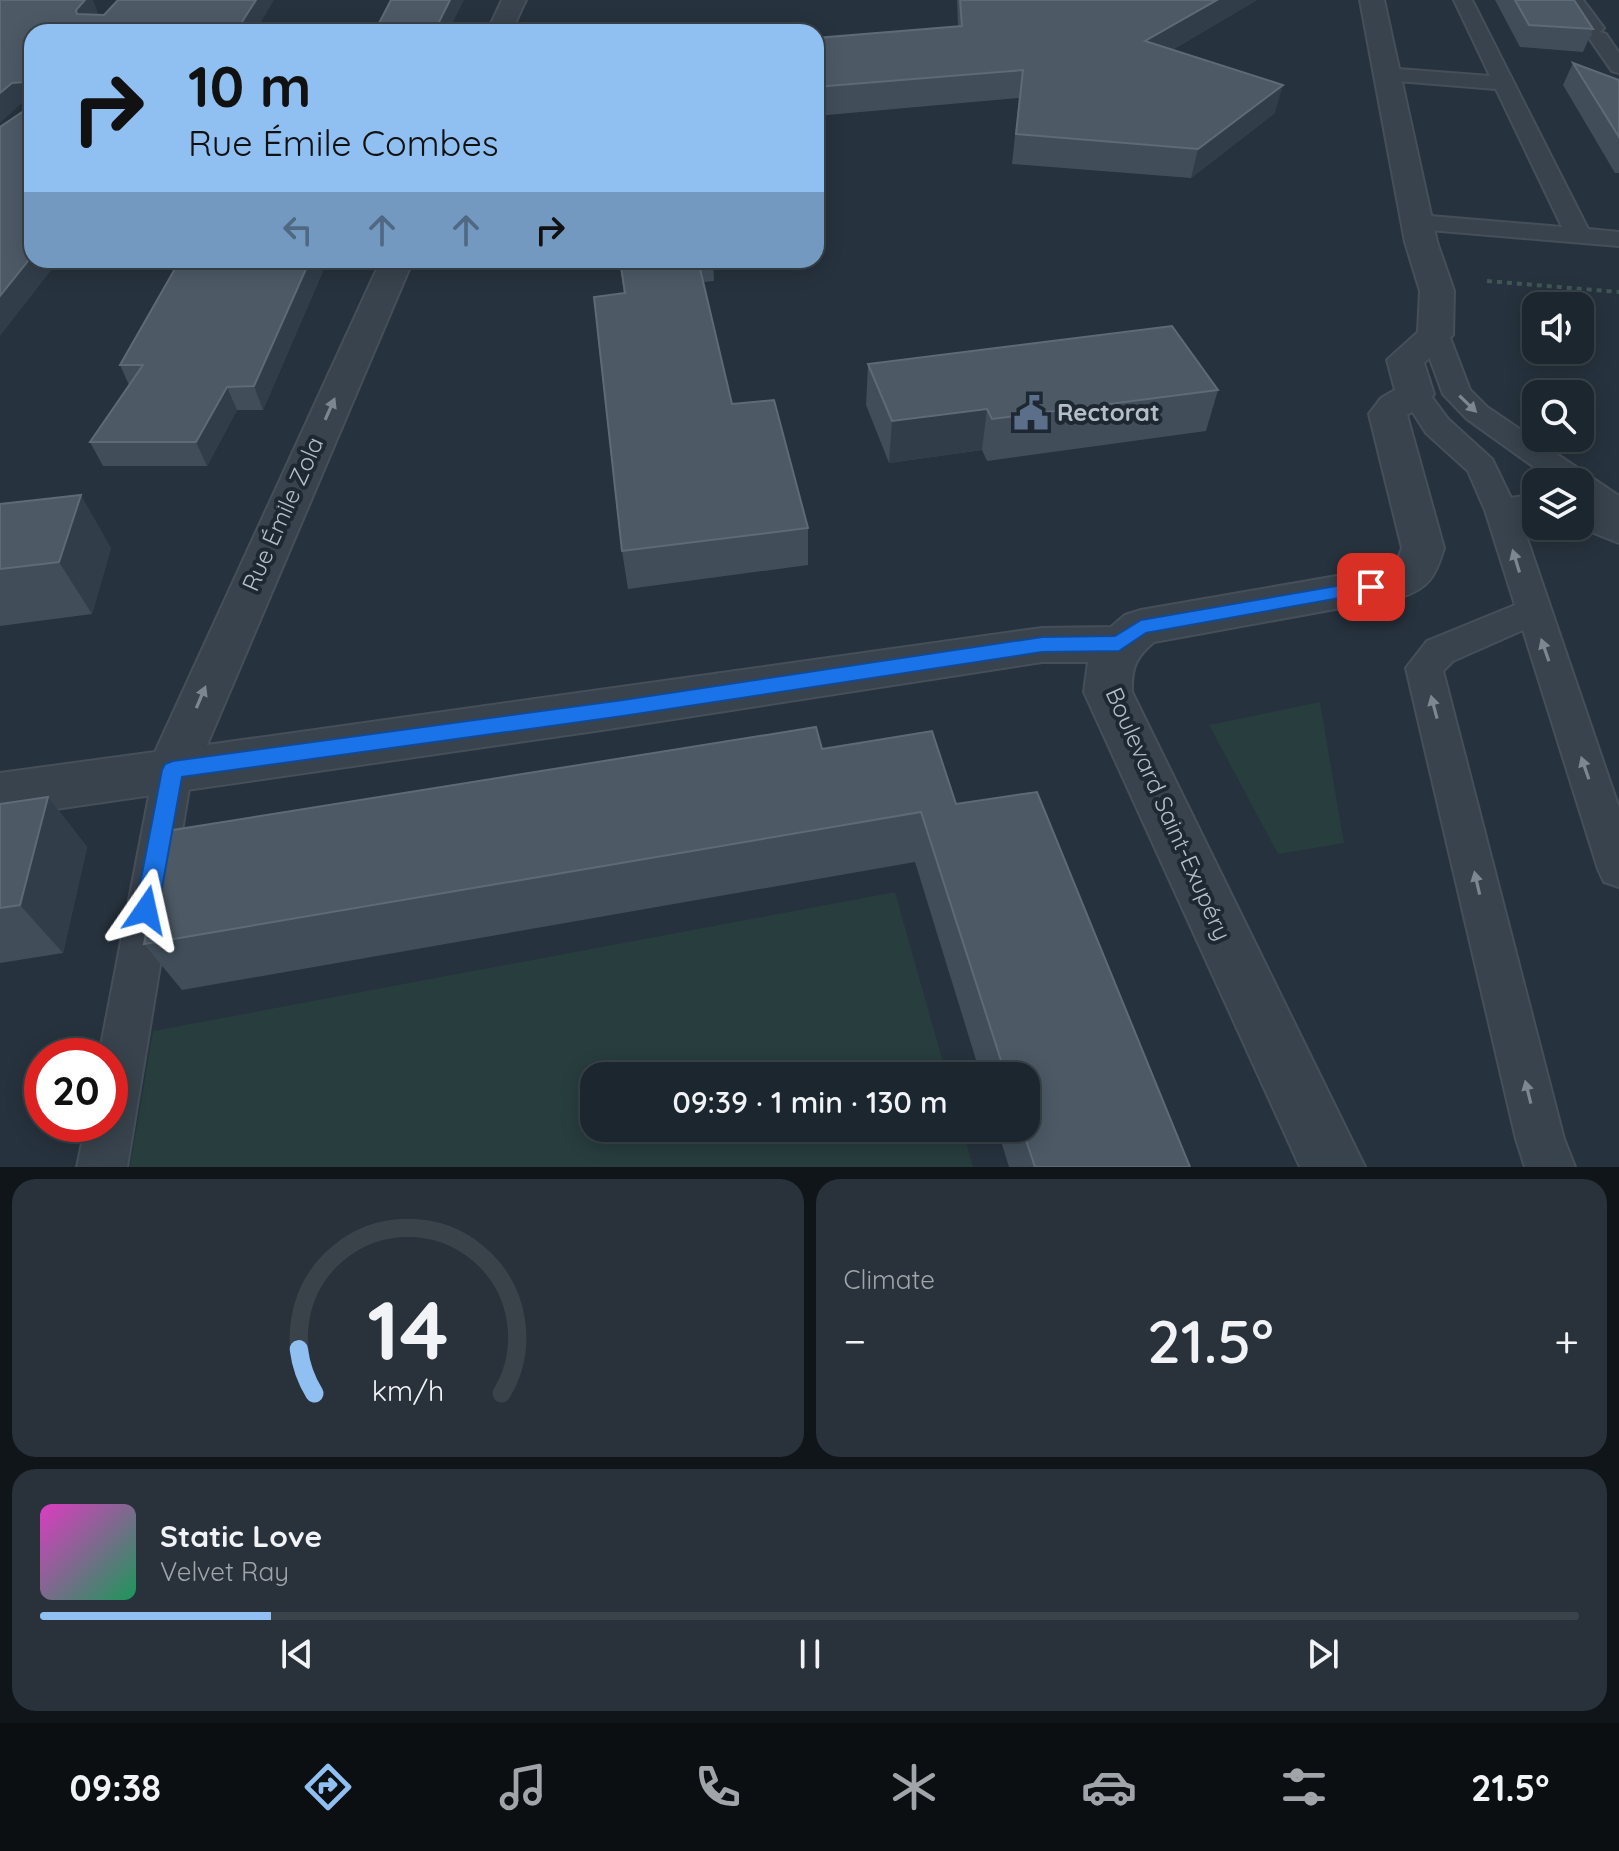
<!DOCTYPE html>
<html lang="en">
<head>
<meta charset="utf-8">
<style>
  body { margin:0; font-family:Quicksand,sans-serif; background:#29323a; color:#f1f3f6; height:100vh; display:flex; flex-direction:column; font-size:30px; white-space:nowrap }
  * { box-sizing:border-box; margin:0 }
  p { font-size:26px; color:#a0a5aa }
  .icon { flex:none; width:44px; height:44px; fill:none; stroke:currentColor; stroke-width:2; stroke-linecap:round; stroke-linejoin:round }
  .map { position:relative; height:1167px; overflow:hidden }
  .drawer { display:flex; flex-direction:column; gap:12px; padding:12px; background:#0f1519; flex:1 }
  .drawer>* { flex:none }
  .top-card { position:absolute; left:24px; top:24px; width:800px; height:244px; border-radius:24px; box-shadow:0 4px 20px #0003,0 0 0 2px #3a434a; background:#90c0f2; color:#111; overflow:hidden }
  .controls { position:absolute; left:1522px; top:292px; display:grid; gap:16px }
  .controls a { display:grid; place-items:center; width:72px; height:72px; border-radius:16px; background:#1c262e; box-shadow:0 4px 20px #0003,0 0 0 2px #3a434a; font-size:40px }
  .speed { position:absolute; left:24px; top:1038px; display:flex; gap:16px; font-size:40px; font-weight:700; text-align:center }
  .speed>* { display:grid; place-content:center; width:104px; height:104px; border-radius:50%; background:#1c262e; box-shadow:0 4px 20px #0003,0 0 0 2px #3a434a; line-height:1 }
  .speed .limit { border:12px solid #d22; background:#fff; color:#111 }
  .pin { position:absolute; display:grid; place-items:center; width:68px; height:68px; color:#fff; margin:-34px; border-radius:16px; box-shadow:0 4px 12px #0006 }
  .me { position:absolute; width:88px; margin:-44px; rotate:11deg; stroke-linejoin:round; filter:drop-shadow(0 0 6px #0008) }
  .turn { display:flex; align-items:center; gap:28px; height:168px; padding:0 32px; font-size:36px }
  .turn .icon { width:104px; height:104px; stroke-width:2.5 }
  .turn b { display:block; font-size:56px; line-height:68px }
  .lanes { display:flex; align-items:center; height:76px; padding:0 32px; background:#0003; justify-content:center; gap:40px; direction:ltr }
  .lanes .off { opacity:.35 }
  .big { font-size:60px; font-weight:600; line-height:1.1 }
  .drawer .widget { flex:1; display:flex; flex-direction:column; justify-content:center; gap:12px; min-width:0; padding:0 28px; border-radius:24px; background:#29323a }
  .drawer .dial { align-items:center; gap:0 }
  .dial svg { height:208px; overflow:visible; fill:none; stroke:#3a434a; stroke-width:7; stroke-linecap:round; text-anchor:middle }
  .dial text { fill:#f1f3f6; stroke:none }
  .song { display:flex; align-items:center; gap:24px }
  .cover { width:96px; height:96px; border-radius:12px; background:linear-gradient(135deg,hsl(310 70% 55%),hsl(150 70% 35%)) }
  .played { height:8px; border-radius:4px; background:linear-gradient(90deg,#90c0f2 15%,#3a434a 15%) }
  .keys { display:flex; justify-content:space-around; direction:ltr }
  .heat { display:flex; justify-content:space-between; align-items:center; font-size:44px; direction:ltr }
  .drawer .tiles { flex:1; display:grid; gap:12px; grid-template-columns:1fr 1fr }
  .widget:last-child { grid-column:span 2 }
  .trip { position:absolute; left:580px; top:1062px; width:460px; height:80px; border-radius:24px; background:#1c262e; box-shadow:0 4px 20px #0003,0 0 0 2px #3a434a; font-weight:600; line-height:80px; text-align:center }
  .dock { display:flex; height:128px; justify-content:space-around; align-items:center; background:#0b0f12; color:#a0a5aa }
  .dock .icon { width:56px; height:56px }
  .dock .current { color:#90c0f2 }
  .dock b { font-size:36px; color:#f1f3f6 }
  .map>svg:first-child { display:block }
</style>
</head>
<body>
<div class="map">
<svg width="1619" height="1167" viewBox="0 0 1619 1167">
  <rect width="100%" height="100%" fill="#26323d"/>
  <g fill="#283d3e">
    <path d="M 1320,702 L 1344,843 L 1278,854 L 1209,725 Z"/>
    <path d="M 895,892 L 947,1076 L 594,1076 L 594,1128 L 962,1128 L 973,1167 L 130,1167 L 153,1031 Z"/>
  </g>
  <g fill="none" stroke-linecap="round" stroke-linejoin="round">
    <g stroke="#454f59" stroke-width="4">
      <g id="service">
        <path d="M 1454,0 L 1472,0 L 1588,229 L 1619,232 L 1619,246 L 1418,229 L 1409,227 L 1406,222 L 1409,217 L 1418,215 L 1562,227 L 1496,89 L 1385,80 L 1375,74 L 1385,68 L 1490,76 Z"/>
        <path d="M 1565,0 L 1583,0 L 1604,28 L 1600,32 L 1606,34 L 1619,53 L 1619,73 L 1612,71 L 1589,38 L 1593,34 L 1587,32 Z"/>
        <path d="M 1435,327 L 1445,329 L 1449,335 L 1470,390 L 1487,407 L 1619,496 L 1619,543 L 1576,526 L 1580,526 L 1580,504 L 1591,507 L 1580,499 L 1580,482 L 1555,482 L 1467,419 L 1443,394 L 1421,335 L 1425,329 Z"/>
        <path d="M 1415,385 L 1425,388 L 1448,419 L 1492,459 L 1511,498 L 1536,494 L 1536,516 L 1520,518 L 1619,808 L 1619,887 L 1604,882 L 1598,869 L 1523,630 L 1453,661 L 1443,671 L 1564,1139 L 1575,1167 L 1525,1167 L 1516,1139 L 1406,668 L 1427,641 L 1515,605 L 1485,510 L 1468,471 L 1426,433 L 1401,394 L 1405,388 Z"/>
        <path d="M 173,754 L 187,759 L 192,770 L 127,1167 L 77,1167 L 86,1124 L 110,1124 L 110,1056 L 99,1056 L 154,770 L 159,759 Z"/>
      </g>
    </g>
    <g stroke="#454f59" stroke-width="4">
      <g id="minor">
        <path d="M 502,0 L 526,0 L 511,32 L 487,32 Z"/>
        <path d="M 1360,0 L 1384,0 L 1437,242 L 1454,291 L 1453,335 L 1424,363 L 1434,394 L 1428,402 L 1407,415 L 1444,548 C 1436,575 1429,589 1401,597 L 1154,642 C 1136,657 1131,668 1132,692 L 1365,1167 L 1300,1167 L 1084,692 L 1088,662 L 1042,662 L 602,730 L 0,817 L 0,773 L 155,752 L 381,260 L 413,260 L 207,745 L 1042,628 L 1111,627 L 1125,615 L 1141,610 L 1389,567 L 1397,562 L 1402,548 L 1369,414 L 1381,398 L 1395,390 L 1387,360 L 1418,332 L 1420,291 L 1405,242 Z"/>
      </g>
    </g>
    <path stroke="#405655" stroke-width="4" stroke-dasharray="5 5" stroke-linecap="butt" d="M 1487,281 L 1619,292"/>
    <use href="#service" fill="#39434d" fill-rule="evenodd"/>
    <use href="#minor" fill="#39434d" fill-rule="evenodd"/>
  </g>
  <g fill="#414e5a">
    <path d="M 957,0 L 1257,0 L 1172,50 L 1275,113 L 1191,178 L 1012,164 L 1019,98 L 816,116 L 816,38 L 958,26 Z"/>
    <path d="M 1495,0 L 1574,0 L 1593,29 L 1583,52 L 1520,47 Z"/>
    <path d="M 1573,63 L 1619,80 L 1619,173 L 1615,173 L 1563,85 Z"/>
    <path d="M 619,260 L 713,260 L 714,281 L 703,282 L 732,404 L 808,528 L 808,565 L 628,589 L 622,551 L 624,294 Z"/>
    <path d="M 326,264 L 263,410 L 237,410 L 207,466 L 103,466 L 90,442 L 129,385 L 120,365 Z"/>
    <path d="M 868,364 L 1218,390 L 1206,431 L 987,461 L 982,450 L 889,463 L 866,405 Z"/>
    <path d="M 0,504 L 111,548 L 92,614 L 0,626 Z"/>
    <path d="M 48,797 L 87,847 L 63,953 L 0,963 L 0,804 Z"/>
    <path d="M 956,804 L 1190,1167 L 1009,1167 L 997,1128 L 1026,1128 L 1026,1076 L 981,1076 L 915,862 L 182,990 L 144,944 Z"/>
  </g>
  <g fill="#313e4a">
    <path d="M 85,0 L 93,0 L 98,13 L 85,30 L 77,14 L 76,10 Z"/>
    <path d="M 256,0 L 274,0 L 255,32 L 240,25 Z"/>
    <path d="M 450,0 L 464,0 L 448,32 L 434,32 Z"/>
    <path d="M 1217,0 L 1257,0 L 1139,69 L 1145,41 Z"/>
    <path d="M 24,82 L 32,103 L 21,104 L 0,123 L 0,93 L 12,83 Z"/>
    <path d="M 1283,85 L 1275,113 L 1191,178 L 1198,149 Z"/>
    <path d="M 32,256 L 32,260 L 59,260 L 0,336 L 0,296 Z"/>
    <path d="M 310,260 L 325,260 L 326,264 L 263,410 L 254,386 Z"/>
    <path d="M 227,387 L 237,410 L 207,466 L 196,442 Z"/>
    <path d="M 987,409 L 982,450 L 889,463 L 892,421 Z"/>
    <path d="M 81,495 L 111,548 L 92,614 L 59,562 Z"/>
    <path d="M 48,797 L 87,847 L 63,953 L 20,905 Z"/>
  </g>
  <g fill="#4d5a66" stroke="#5e6a75" stroke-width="2">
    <path d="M 0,0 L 85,0 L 76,10 L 77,14 L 104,15 L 118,0 L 256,0 L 240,25 L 377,27 L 391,0 L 450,0 L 434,32 L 32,32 L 32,256 L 0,296 L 0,127 L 25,110 L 24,82 L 12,83 L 0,93 Z"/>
    <path d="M 960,0 L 1217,0 L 1145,41 L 1283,85 L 1198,149 L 1016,134 L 1023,70 L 816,87 L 816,38 L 962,26 Z"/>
    <path d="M 1515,0 L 1574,0 L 1593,29 L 1529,25 Z"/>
    <path d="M 1573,63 L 1619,80 L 1619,137 Z"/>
    <path d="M 180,260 L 310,260 L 254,386 L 227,387 L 196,442 L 90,442 L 143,365 L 120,365 Z"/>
    <path d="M 620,260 L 698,260 L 732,404 L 774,400 L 808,528 L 622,551 L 594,297 L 625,293 Z"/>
    <path d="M 1172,326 L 1218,390 L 992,419 L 987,409 L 892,421 L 868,364 Z"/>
    <path d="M 81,495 L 59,562 L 0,569 L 0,504 Z"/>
    <path d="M 816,727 L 822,749 L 932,731 L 956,804 L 1037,792 L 1190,1167 L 1035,1167 L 1022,1128 L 1026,1128 L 1026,1076 L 1006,1076 L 921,812 L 144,944 L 167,831 Z"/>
    <path d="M 48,797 L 20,905 L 0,908 L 0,804 Z"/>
  </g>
  <defs><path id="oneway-solid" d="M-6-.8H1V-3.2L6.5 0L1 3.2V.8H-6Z" transform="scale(2)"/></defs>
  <g fill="#7d8791">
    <use href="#oneway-solid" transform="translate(1468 404) rotate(44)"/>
    <use href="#oneway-solid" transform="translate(330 409) rotate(-66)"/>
    <use href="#oneway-solid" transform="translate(1516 561) rotate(-107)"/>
    <use href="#oneway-solid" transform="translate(1545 650) rotate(-109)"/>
    <use href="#oneway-solid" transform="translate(201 697) rotate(-67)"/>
    <use href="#oneway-solid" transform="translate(1434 707) rotate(-105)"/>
    <use href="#oneway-solid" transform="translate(1585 768) rotate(-109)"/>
    <use href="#oneway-solid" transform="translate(1477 883) rotate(-103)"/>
    <use href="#oneway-solid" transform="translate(1528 1092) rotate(-104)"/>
  </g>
  <path fill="#1a73e8" stroke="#114b97" stroke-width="2" d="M 1371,580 L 1378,582 L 1380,587 L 1378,591 L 1146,633 L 1119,651 L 1042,652 L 623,716 L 182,777 L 158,910 L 154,918 L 146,921 L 138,918 L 135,910 L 162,770 L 165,764 L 173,761 L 623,700 L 1042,637 L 1115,636 L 1141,620 Z"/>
  <defs>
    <g id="civic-bare" transform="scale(2.76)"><path d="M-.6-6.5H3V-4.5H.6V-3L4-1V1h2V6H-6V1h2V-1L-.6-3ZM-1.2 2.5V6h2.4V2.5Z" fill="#5c6f8a" stroke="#1e2832" stroke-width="2.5" paint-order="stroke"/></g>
  </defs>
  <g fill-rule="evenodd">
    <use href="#civic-bare" x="1031" y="413"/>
  </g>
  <g text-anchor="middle" stroke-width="8" stroke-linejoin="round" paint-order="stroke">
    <g font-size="24" font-weight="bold" fill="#b5bec8" stroke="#1e2832" text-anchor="start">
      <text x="1057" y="421">Rectorat</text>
    </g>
    <g font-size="24" fill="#b5bec8" stroke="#1e2832">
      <text transform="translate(283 514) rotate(-66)" y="8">Rue Émile Zola</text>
      <text transform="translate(1168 814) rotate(66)" y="8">Boulevard Saint-Exupéry</text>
    </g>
  </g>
</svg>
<div class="controls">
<a><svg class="icon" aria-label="sound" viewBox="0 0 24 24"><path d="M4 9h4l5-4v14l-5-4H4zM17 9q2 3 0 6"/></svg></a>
<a><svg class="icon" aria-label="search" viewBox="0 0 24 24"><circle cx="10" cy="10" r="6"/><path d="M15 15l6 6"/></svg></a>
<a><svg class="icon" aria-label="layers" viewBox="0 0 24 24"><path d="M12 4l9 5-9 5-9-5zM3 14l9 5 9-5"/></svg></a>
</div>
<div class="speed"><div class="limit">20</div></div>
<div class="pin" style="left:1371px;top:587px;background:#d93025"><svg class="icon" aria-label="arrive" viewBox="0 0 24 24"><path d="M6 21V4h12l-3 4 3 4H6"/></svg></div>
<svg class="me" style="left:146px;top:910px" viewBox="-20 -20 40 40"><path d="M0-17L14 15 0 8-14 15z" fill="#1a73e8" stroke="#fff" stroke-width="4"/></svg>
<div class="trip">09:39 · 1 min · 130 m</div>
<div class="top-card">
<div class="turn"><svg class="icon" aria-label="right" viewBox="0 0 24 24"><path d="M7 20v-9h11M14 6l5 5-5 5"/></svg><div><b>10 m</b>Rue Émile Combes</div></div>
<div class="lanes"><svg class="icon off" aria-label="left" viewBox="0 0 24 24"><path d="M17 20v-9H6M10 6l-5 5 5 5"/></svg><svg class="icon off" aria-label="ahead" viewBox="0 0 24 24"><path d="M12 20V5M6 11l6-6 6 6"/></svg><svg class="icon off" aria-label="ahead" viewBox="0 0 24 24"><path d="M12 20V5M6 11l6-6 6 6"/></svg><svg class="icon" aria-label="right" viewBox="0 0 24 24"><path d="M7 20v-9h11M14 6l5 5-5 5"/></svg></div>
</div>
</div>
<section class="drawer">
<div class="tiles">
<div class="widget dial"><svg viewBox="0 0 100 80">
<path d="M14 69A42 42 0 1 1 86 69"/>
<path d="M14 69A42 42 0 0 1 8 52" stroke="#90c0f2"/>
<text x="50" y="56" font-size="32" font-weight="700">14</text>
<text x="50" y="72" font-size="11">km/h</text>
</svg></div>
<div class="widget"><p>Climate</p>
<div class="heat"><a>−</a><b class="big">21.5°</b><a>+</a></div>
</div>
<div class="widget">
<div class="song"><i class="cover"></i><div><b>Static Love</b><p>Velvet Ray</p></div></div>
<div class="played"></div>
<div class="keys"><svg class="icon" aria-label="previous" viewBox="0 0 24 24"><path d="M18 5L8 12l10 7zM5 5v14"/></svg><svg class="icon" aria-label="pause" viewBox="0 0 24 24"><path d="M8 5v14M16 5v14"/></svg><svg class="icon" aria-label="next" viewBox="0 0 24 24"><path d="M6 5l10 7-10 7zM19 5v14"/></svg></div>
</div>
</div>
</section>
<nav class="dock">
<b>09:38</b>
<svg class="icon current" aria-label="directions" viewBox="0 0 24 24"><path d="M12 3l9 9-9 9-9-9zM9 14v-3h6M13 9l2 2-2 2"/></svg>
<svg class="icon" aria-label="music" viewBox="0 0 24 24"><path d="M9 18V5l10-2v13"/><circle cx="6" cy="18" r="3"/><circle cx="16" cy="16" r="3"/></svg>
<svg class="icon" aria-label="phone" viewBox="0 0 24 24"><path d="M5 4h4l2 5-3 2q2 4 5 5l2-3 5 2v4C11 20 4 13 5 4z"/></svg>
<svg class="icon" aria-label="climate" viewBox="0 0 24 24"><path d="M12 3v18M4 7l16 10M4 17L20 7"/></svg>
<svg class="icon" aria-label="car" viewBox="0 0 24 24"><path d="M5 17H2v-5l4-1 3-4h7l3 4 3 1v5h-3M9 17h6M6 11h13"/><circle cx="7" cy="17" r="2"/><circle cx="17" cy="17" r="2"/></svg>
<svg class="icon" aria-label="filters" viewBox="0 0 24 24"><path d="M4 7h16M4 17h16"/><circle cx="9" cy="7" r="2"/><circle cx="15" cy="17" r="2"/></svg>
<b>21.5°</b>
</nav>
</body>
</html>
